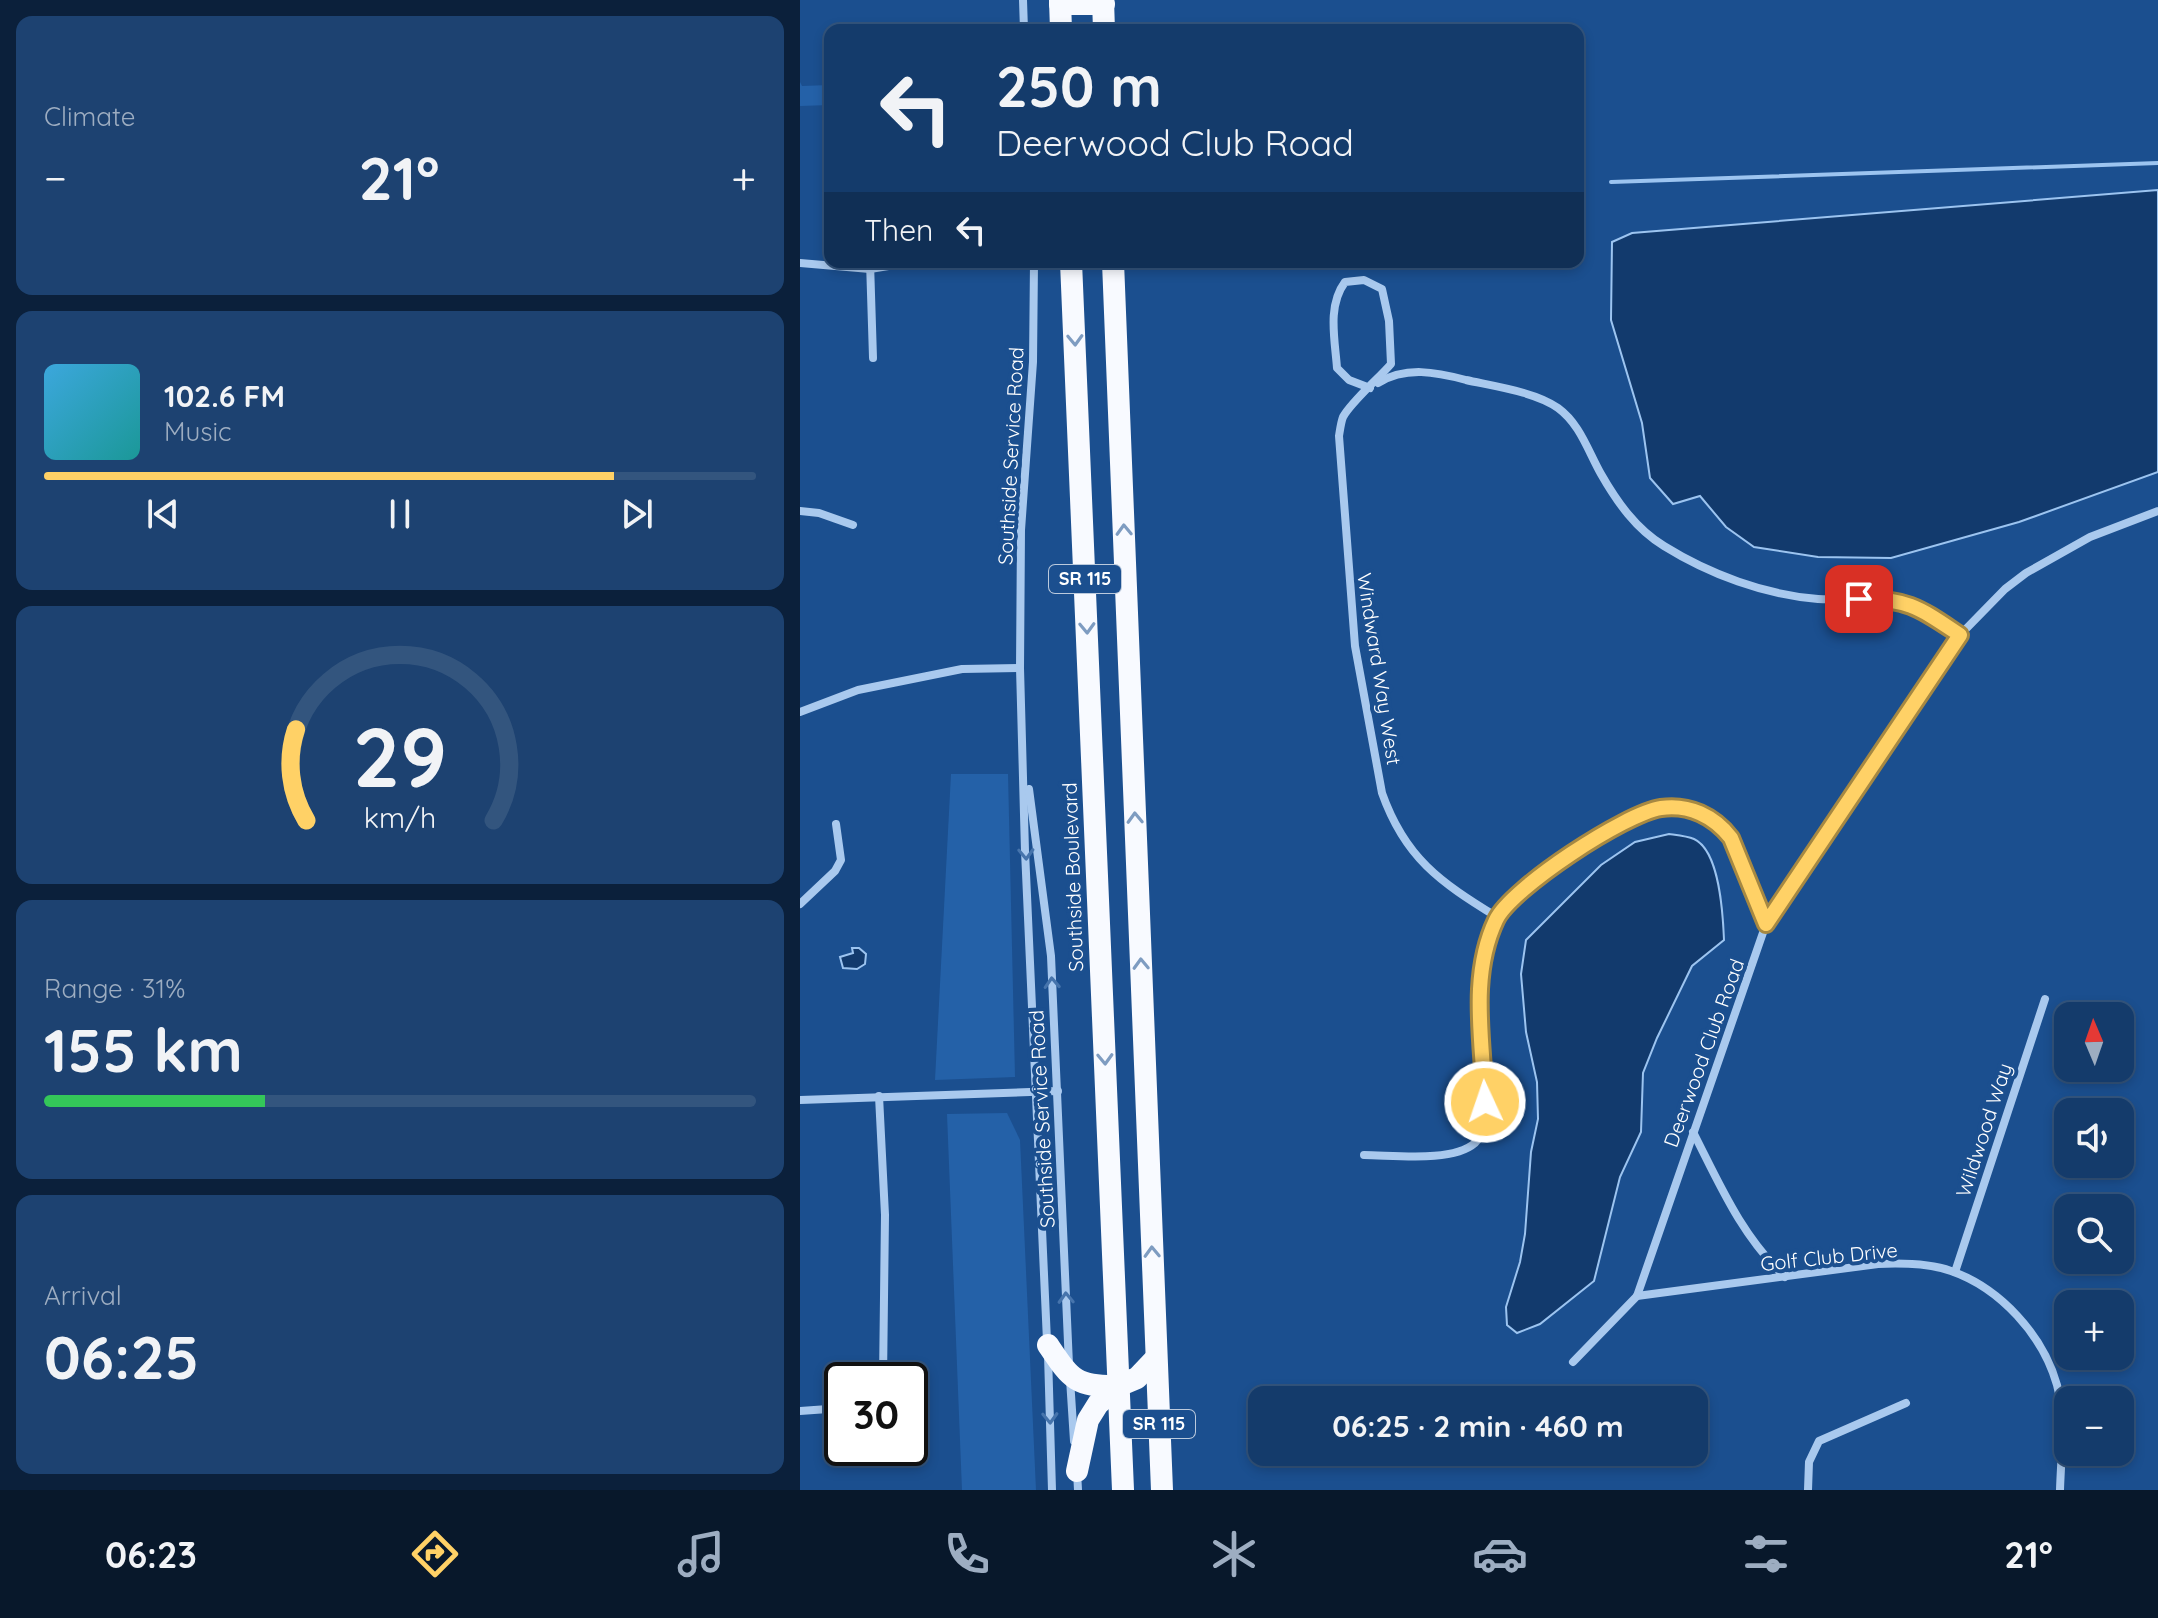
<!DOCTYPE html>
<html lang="en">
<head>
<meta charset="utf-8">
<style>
  body { margin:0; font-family:Quicksand,sans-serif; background:#1d4271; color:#f1f3f6; height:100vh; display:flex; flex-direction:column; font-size:30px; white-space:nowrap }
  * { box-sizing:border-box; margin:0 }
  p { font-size:26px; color:#9dadc1 }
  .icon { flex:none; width:44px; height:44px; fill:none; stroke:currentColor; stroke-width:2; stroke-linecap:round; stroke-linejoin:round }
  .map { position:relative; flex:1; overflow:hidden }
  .side { display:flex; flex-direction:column; gap:16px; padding:16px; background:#0b203b; width:800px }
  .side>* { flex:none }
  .hud { position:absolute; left:24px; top:24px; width:760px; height:244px; border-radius:16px; box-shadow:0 4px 12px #0003,0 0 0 2px #33557e; background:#143b6b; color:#f1f3f6; overflow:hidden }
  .needle { width:52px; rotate:358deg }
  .controls { position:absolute; left:1254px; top:1002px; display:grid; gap:16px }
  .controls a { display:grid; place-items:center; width:80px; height:80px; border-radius:16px; background:#143b6b; box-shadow:0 4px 12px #0003,0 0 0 2px #33557e; font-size:40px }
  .speed { position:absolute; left:24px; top:1362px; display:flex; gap:16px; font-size:40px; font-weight:700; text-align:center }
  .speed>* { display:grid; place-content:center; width:104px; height:104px; border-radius:50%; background:#143b6b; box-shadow:0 4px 12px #0003,0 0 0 2px #33557e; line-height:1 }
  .speed .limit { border:4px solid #111; border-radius:12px; background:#fff; color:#111 }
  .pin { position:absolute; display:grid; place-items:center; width:68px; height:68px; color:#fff; margin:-34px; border-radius:16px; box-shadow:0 4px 12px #0006 }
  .me { position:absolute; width:88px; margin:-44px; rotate:357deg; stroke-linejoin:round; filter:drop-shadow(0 0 6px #0008) }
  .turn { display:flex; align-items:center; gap:28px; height:168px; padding:0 40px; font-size:36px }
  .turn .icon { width:104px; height:104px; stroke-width:2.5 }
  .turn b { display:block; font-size:56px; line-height:68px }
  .then { display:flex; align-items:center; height:76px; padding:0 40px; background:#0003; gap:16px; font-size:30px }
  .big { font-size:60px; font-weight:800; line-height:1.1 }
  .side .widget { flex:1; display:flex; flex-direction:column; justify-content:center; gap:12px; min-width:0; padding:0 28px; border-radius:16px; background:#1d4271 }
  .side .dial { align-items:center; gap:0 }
  .dial svg { height:208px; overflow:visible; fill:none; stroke:#33557e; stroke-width:7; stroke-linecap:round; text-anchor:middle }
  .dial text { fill:#f1f3f6; stroke:none }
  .song { display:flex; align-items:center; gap:24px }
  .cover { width:96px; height:96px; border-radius:12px; background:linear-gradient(135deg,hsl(200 70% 55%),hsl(180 70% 35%)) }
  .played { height:8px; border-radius:4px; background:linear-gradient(90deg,#ffd166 80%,#33557e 80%) }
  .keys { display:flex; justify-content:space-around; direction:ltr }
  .heat { display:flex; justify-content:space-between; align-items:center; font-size:44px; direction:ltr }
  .charge { height:12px; border-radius:6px; background:linear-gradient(90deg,#34c759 31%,#33557e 0) }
  .trip { position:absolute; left:448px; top:1386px; width:460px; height:80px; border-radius:16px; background:#143b6b; box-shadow:0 4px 12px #0003,0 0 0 2px #33557e; font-weight:800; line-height:80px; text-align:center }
  .menu { display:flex; height:128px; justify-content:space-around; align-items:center; background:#08182b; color:#9dadc1 }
  .menu .icon { width:56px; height:56px }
  .menu .current { color:#ffd166 }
  .menu b { font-size:36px; color:#f1f3f6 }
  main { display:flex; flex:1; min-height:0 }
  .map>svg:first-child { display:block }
</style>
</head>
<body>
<main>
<section class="side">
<div class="widget"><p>Climate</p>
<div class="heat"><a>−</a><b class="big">21°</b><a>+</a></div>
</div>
<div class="widget">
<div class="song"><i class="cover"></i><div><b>102.6 FM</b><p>Music</p></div></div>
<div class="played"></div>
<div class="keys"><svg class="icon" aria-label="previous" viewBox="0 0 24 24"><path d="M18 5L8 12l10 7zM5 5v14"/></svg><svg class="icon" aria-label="pause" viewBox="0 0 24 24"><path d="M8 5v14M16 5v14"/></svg><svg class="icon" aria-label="next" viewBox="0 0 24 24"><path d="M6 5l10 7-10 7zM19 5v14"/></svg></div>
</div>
<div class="widget dial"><svg viewBox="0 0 100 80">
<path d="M14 69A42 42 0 1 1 86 69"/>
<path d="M14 69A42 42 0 0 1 10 34" stroke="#ffd166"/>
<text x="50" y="56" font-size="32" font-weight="700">29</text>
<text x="50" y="72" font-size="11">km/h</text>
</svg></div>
<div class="widget"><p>Range · 31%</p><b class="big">155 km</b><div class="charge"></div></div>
<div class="widget"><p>Arrival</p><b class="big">06:25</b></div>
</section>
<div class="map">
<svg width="1358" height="1490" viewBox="0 0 1358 1490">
  <rect width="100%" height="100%" fill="#1b4f8f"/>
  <g fill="#2461a8">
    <path d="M 0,82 L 2,86 L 30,85 L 30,105 L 0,106 Z"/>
    <path d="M 151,774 L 208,774 L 215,1077 L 135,1080 Z"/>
    <path d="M 207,1113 L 220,1140 L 236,1490 L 162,1490 L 147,1114 Z"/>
  </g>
  <g fill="#123a6d" stroke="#9cc4f0" stroke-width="2">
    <path d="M 1358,190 L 1358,472 L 1219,522 L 1091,558 L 1018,557 L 954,547 L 926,527 L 900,496 L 873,504 L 850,478 L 842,423 L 811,320 L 812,242 L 832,233 Z"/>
    <path d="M 869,834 C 876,835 887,836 894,839 C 920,851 923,915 924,940 L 892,966 L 857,1038 L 843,1073 L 841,1132 L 820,1177 L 794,1281 L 740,1324 L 717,1333 L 707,1325 L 706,1307 L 720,1262 L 725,1234 L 731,1152 L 738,1119 L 737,1082 L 726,1032 L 721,974 L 726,940 L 801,865 L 835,842 Z"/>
    <path d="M 52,948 L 59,948 L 66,954 L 65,964 L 57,969 L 43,968 L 40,957 L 53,953 Z"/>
  </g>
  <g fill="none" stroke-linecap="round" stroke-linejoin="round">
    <path stroke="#9cc4f0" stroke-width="4" d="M 811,182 L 1358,163"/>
    <g stroke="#a9c9ee" stroke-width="8">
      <path d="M 223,0 L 224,30"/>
      <path d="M 70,262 L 73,358"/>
      <path d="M 234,262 L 233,362 L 221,530 L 220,668 L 225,851 L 247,1341"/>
      <path d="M 0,263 L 70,269 L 113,262"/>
      <path d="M 578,383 C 606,366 636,372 666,380 C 693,386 736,392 758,408 C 780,424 788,451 801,474 C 817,502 836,529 864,546 C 909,574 965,595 1018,599 C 1044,601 1071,595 1097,600 C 1121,605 1141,622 1160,635"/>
      <path d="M 570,388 L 549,380 L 537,368 C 535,340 527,306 545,282 L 564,280 L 582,289 L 589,321 L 591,364 C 579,378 551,402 543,417 C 541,422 540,430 539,436 L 555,646 L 582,793 C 605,858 640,882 697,917"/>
      <path d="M 0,511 L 19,513 L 53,525"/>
      <path d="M 0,712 L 58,690 L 162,669 L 220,668"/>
      <path d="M 229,789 L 251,956 L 269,1365"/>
      <path d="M 0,904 L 35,871 L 41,860 L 36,824"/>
      <path d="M 79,1096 L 85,1215 L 83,1380"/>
      <path d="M 0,1100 L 258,1091"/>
      <path d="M 893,1132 C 920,1185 941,1235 985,1277"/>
      <path d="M 564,1155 C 593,1155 652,1163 675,1143 C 682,1136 683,1129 685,1120 C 683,1054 669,985 695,922 C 707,893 821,817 852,810 C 871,805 893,807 910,818 C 943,838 953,890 966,924"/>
      <path d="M 1155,1272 L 1245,999"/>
      <path d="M 837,1296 L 1078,1264 C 1101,1263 1129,1263 1151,1271 C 1200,1288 1243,1335 1257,1385 C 1266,1419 1261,1456 1260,1490"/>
      <path d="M 248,1355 L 252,1490"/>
      <path d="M 773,1362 L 837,1296 L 966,924 L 1160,635 L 1205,589 L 1226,573 L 1290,537 L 1358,511"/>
      <path d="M 270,1379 L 274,1441"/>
      <path d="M 0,1411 L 42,1408"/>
      <path d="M 277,1471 L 278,1490"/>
      <path d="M 1008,1490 L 1009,1462 L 1019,1441 L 1106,1403"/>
    </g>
    <g stroke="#f8faff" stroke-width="22">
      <path d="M 260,0 L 261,30"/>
      <path d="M 303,0 L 304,30"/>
      <path d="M 260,4 L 304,4"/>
      <path d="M 271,262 L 323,1490"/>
      <path d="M 313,262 L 362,1490"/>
      <path d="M 248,1345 C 271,1379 275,1387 318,1386"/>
      <path d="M 277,1471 L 288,1420 L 298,1404 L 318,1386 L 337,1378 L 356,1358"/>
    </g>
  </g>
  <defs><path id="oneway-chevron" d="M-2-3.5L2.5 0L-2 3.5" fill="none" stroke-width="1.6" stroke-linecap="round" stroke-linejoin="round" transform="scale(2)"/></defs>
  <g stroke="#7e9cc1">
    <use href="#oneway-chevron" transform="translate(275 340) rotate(88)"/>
    <use href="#oneway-chevron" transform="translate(324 530) rotate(-92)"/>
    <use href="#oneway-chevron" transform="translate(287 628) rotate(88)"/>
    <use href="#oneway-chevron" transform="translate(335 818) rotate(-92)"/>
    <use href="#oneway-chevron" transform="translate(341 964) rotate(-92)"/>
    <use href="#oneway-chevron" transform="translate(305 1059) rotate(88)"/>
    <use href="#oneway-chevron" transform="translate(352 1252) rotate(-92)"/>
  </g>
  <g stroke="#4674ac">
    <use href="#oneway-chevron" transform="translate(226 854) rotate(88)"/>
    <use href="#oneway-chevron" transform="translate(252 983) rotate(-93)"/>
    <use href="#oneway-chevron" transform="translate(266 1298) rotate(-92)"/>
    <use href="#oneway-chevron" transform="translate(250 1418) rotate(88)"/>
  </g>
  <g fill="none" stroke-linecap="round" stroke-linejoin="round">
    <g stroke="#a68842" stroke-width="20">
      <path id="route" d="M 685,1102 C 683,1042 669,977 696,920 C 711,888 826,813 861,808 C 889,804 914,816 931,838 L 966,924 L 1160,635 C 1121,609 1108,598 1059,599"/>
    </g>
    <use href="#route" stroke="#ffd166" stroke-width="14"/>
  </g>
  <g text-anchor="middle" stroke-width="8" stroke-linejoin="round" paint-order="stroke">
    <g fill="#1b4f8f" stroke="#bbcadd" stroke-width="2">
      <rect x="249" y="565" width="72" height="28" rx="6"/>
      <rect x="323" y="1410" width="72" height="28" rx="6"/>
    </g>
    <g font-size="18" font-weight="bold" fill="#fff">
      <text x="285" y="585">SR 115</text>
      <text x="359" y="1430">SR 115</text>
    </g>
    <g font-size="20" fill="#fff" stroke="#1b4f8f">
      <text transform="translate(211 456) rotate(-87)" y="7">Southside Service Road</text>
      <text transform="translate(579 669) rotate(81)" y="7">Windward Way West</text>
      <text transform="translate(273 877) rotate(-92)" y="7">Southside Boulevard</text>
      <text transform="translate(904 1053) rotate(-70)" y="7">Deerwood Club Road</text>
      <text transform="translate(242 1119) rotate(-93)" y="7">Southside Service Road</text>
      <text transform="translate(1184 1130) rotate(-72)" y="7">Wildwood Way</text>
      <text transform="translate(1029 1257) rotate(-6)" y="7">Golf Club Drive</text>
    </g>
  </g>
</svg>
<div class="controls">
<a><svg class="needle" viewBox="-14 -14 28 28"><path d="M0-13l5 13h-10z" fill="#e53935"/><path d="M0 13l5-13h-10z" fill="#9dadc1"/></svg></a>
<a><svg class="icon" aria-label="sound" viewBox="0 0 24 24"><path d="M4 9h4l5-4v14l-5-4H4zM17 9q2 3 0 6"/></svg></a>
<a><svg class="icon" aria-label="search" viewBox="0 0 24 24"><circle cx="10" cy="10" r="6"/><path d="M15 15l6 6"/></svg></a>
<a>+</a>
<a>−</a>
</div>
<div class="speed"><div class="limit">30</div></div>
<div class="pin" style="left:1059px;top:599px;background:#d93025"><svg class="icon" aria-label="arrive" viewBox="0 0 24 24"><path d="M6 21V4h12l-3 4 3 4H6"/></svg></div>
<svg class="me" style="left:685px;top:1102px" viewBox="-20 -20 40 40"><circle r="17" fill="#ffd166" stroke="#fff" stroke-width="3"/><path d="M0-11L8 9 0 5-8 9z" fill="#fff"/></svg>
<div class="trip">06:25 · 2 min · 460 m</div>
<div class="hud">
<div class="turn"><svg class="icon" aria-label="left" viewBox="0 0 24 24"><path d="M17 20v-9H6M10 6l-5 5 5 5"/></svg><div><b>250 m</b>Deerwood Club Road</div></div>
<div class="then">Then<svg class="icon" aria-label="left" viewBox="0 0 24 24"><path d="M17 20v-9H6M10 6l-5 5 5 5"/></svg></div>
</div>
</div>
</main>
<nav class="menu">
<b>06:23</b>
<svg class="icon current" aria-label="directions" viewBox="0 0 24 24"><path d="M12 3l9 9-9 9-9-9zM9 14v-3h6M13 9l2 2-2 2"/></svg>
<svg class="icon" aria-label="music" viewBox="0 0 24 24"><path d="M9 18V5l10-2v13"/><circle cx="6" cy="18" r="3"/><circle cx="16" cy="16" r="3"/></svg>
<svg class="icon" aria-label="phone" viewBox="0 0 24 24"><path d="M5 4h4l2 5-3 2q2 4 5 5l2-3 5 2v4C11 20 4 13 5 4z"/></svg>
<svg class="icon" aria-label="climate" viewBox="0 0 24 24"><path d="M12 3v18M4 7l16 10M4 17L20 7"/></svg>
<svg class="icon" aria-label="car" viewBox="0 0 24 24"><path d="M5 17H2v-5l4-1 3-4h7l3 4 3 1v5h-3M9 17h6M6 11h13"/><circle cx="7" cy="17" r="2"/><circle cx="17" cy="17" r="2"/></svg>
<svg class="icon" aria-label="filters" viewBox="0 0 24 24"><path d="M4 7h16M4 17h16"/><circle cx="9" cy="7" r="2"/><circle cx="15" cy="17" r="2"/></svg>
<b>21°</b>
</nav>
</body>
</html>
